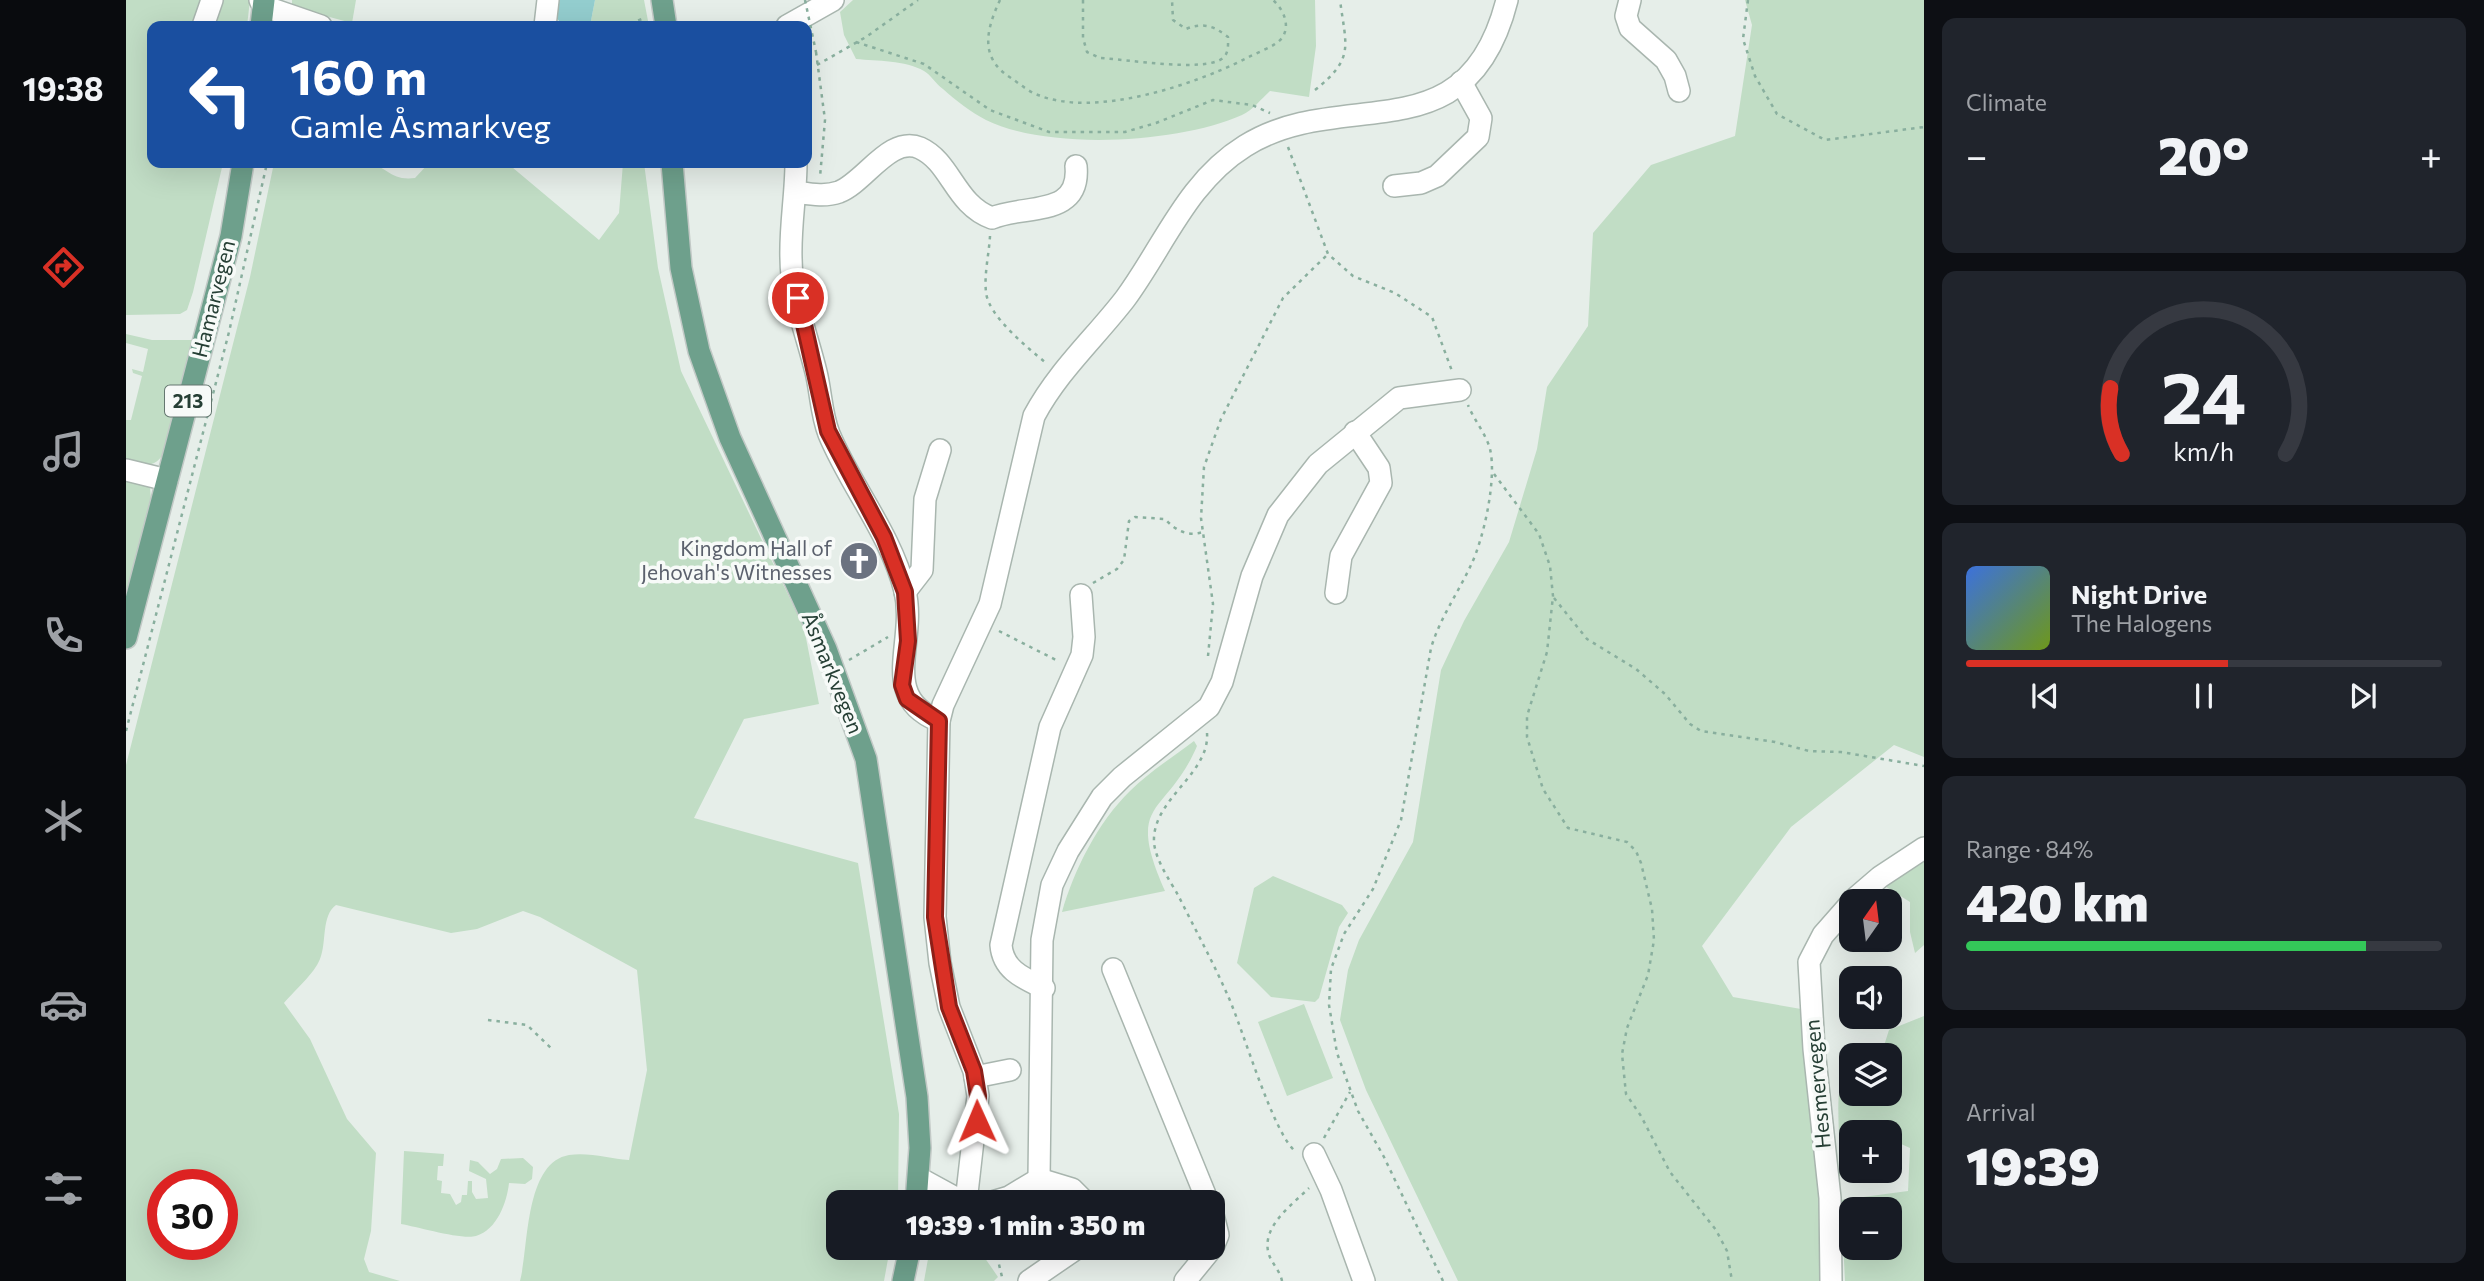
<!DOCTYPE html>
<html lang="en">
<head>
<meta charset="utf-8">
<style>
  body { margin:0; font-family:Commissioner,sans-serif; background:#20242c; color:#f1f3f6; height:100vh; display:flex; flex-direction:column; font-size:26px; white-space:nowrap }
  * { box-sizing:border-box; margin:0 }
  p { font-size:23px; color:#9ea1a6 }
  .icon { flex:none; width:38px; height:38px; fill:none; stroke:currentColor; stroke-width:2; stroke-linecap:round; stroke-linejoin:round }
  .map { position:relative; flex:1; overflow:hidden }
  .panel { display:flex; flex-direction:column; gap:18px; padding:18px; background:#0d0f14; width:560px }
  .panel>* { flex:none }
  .banner { position:absolute; left:21px; top:21px; width:665px; height:147px; border-radius:14px; box-shadow:0 7px 28px #0002; background:#1a4fa0; color:#fff; overflow:hidden }
  .needle { width:46px; rotate:14deg }
  .fabs { position:absolute; left:1713px; top:889px; display:grid; gap:14px }
  .fabs a { display:grid; place-items:center; width:63px; height:63px; border-radius:14px; background:#171b24; box-shadow:0 7px 28px #0002; font-size:35px }
  .speed { position:absolute; left:21px; top:1169px; display:flex; gap:14px; font-size:35px; font-weight:700; text-align:center }
  .speed>* { display:grid; place-content:center; width:91px; height:91px; border-radius:50%; background:#171b24; box-shadow:0 7px 28px #0002; line-height:1 }
  .speed .limit { border:10px solid #d22; background:#fff; color:#111 }
  .pin { position:absolute; display:grid; place-items:center; width:60px; height:60px; color:#fff; margin:-30px; border:4px solid #fff; border-radius:50%; box-shadow:0 2px 7px #0007 }
  .me { position:absolute; width:77px; margin:-38px; rotate:359deg; stroke-linejoin:round; filter:drop-shadow(0 0 5px #0008) }
  .turn { display:flex; align-items:center; gap:24px; height:147px; padding:0 28px; font-size:32px }
  .turn .icon { width:91px; height:91px; stroke-width:2.5 }
  .turn b { display:block; font-size:49px; line-height:60px }
  .big { font-size:52px; font-weight:800; line-height:1.1 }
  .panel .widget { flex:1; display:flex; flex-direction:column; justify-content:center; gap:10px; min-width:0; padding:0 24px; border-radius:14px; background:#20242c }
  .panel .dial { align-items:center; gap:0 }
  .dial svg { height:182px; overflow:visible; fill:none; stroke:#363941; stroke-width:7; stroke-linecap:round; text-anchor:middle }
  .dial text { fill:#f1f3f6; stroke:none }
  .song { display:flex; align-items:center; gap:21px }
  .cover { width:84px; height:84px; border-radius:10px; background:linear-gradient(135deg,hsl(220 70% 55%),hsl(80 70% 35%)) }
  .played { height:7px; border-radius:4px; background:linear-gradient(90deg,#d93025 55%,#363941 55%) }
  .keys { display:flex; justify-content:space-around; direction:ltr }
  .heat { display:flex; justify-content:space-between; align-items:center; font-size:38px; direction:ltr }
  .charge { height:10px; border-radius:5px; background:linear-gradient(90deg,#34c759 84%,#363941 0) }
  .trip { position:absolute; left:700px; top:1190px; width:399px; height:70px; border-radius:14px; background:#171b24; box-shadow:0 7px 28px #0002; font-weight:800; line-height:70px; text-align:center }
  main { display:flex; flex:1; min-height:0 }
  .menu { display:flex; flex-direction:column; width:126px; justify-content:space-around; align-items:center; background:#090b0e; color:#9ea1a6 }
  .menu .icon { width:49px; height:49px }
  .menu .selected { color:#d93025 }
  .menu b { font-size:32px; color:#f1f3f6 }
  .map>svg:first-child { display:block }
</style>
</head>
<body>
<main>
<nav class="menu">
<b>19:38</b>
<svg class="icon selected" aria-label="directions" viewBox="0 0 24 24"><path d="M12 3l9 9-9 9-9-9zM9 14v-3h6M13 9l2 2-2 2"/></svg>
<svg class="icon" aria-label="music" viewBox="0 0 24 24"><path d="M9 18V5l10-2v13"/><circle cx="6" cy="18" r="3"/><circle cx="16" cy="16" r="3"/></svg>
<svg class="icon" aria-label="phone" viewBox="0 0 24 24"><path d="M5 4h4l2 5-3 2q2 4 5 5l2-3 5 2v4C11 20 4 13 5 4z"/></svg>
<svg class="icon" aria-label="climate" viewBox="0 0 24 24"><path d="M12 3v18M4 7l16 10M4 17L20 7"/></svg>
<svg class="icon" aria-label="car" viewBox="0 0 24 24"><path d="M5 17H2v-5l4-1 3-4h7l3 4 3 1v5h-3M9 17h6M6 11h13"/><circle cx="7" cy="17" r="2"/><circle cx="17" cy="17" r="2"/></svg>
<svg class="icon" aria-label="filters" viewBox="0 0 24 24"><path d="M4 7h16M4 17h16"/><circle cx="9" cy="7" r="2"/><circle cx="15" cy="17" r="2"/></svg>
</nav>
<div class="map">
<svg width="1798" height="1281" viewBox="0 0 1798 1281">
  <rect width="100%" height="100%" fill="#e6eee9"/>
  <g fill="#c1ddc5" fill-rule="evenodd">
    <path d="M 0,0 L 124,0 L 121,26 L 26,26 L 26,163 L 97,163 L 67,292 L 61,310 L 54,314 L 0,315 Z"/>
    <path d="M 166,0 L 230,0 L 226,23 L 166,7 Z"/>
    <path d="M 469,0 L 518,0 L 523,26 L 458,26 L 465,21 Z"/>
    <path d="M 727,0 L 1189,0 L 1190,46 L 1183,97 L 1144,91 C 1136,98 1126,111 1116,115 C 1054,143 922,151 860,120 C 846,113 829,100 817,89 C 810,84 805,75 798,71 C 779,60 751,61 730,59 L 718,35 L 714,12 Z"/>
    <path d="M 1619,0 L 1798,0 L 1798,757 L 1768,745 L 1665,827 L 1576,946 L 1607,997 L 1675,1009 L 1697,1231 L 1697,1281 L 1332,1281 L 1240,1090 L 1214,1020 L 1222,970 L 1233,940 L 1287,842 L 1315,670 L 1338,621 L 1383,542 L 1411,449 L 1421,387 L 1462,326 L 1467,233 L 1525,165 L 1609,136 L 1626,25 Z"/>
    <path d="M 148,163 C 171,163 223,158 243,163 C 262,167 264,181 289,178 L 303,163 L 381,163 L 473,240 L 493,213 L 497,163 L 518,163 L 532,268 L 555,371 L 678,628 L 693,704 L 618,719 L 568,818 L 732,863 L 773,1114 L 772,1202 L 712,1202 L 712,1248 L 764,1248 L 758,1281 L 394,1281 C 403,1248 398,1163 443,1155 C 464,1152 484,1159 503,1160 L 521,1070 L 511,970 L 414,917 L 397,911 L 351,929 L 325,933 L 210,905 C 195,916 201,942 194,959 C 188,974 169,990 158,1003 L 184,1039 L 221,1119 L 250,1153 L 245,1231 L 238,1259 L 243,1272 L 274,1281 L 0,1281 L 0,765 L 124,277 ZM 37,1185 L 96,1185 L 96,1244 L 37,1244 Z"/>
    <path d="M 0,334 L 26,340 L 69,340 L 39,450 C 31,469 18,466 0,461 L 0,420 L 5,420 L 16,376 L 7,373 L 6,369 L 17,372 L 22,349 L 0,343 Z"/>
    <path d="M 0,474 L 24,487 L 25,500 L 0,601 Z"/>
    <path d="M 1068,741 L 1071,746 C 1040,818 998,798 1039,891 L 936,912 C 948,870 972,822 1004,791 C 1023,772 1047,757 1068,741 Z"/>
    <path d="M 1798,853 L 1798,945 L 1789,953 L 1784,932 L 1784,902 L 1754,883 Z"/>
    <path d="M 1147,876 L 1216,905 L 1222,913 L 1213,927 L 1193,998 L 1189,1002 L 1145,997 L 1111,963 L 1128,888 Z"/>
    <path d="M 1178,1004 L 1207,1078 L 1161,1096 L 1132,1022 Z"/>
    <path d="M 1798,1016 L 1798,1281 L 1719,1281 L 1715,1200 L 1782,1191 L 1784,1148 L 1764,1139 L 1764,1132 L 1726,1132 L 1725,1137 L 1713,1141 C 1713,1112 1708,1084 1725,1059 L 1726,1094 L 1764,1094 L 1764,1055 L 1755,1055 L 1763,1030 ZM 1726,1209 L 1764,1209 L 1764,1248 L 1726,1248 Z"/>
    <path d="M 1725,1144 L 1725,1170 L 1712,1177 L 1717,1154 Z"/>
    <path d="M 278,1151 L 318,1154 L 317,1166 L 312,1166 L 311,1180 L 316,1181 L 315,1193 L 324,1194 L 330,1205 L 335,1202 L 336,1195 L 341,1195 L 342,1181 L 346,1181 L 346,1192 L 350,1199 L 362,1198 L 360,1179 L 343,1171 L 344,1160 L 352,1162 L 364,1174 L 371,1169 L 375,1159 L 397,1158 L 407,1167 L 406,1179 L 399,1184 L 383,1183 C 381,1202 371,1230 350,1236 C 336,1240 292,1227 275,1224 Z"/>
    <path d="M 804,1248 L 852,1248 L 872,1277 L 868,1281 L 798,1281 Z"/>
  </g>
  <path fill="#93cdce" d="M 429,0 L 469,0 L 465,21 L 458,26 L 436,25 L 425,10 Z"/>
  <g fill="none" stroke-linecap="round" stroke-linejoin="round">
    <g stroke="#a9b6af" stroke-width="24">
      <g id="minor">
        <path d="M 134,0 L 137,6 L 195,26"/>
        <path d="M 1504,0 L 1500,16 L 1504,28 L 1540,60 L 1549,76 L 1553,91"/>
        <path d="M 77,26 L 86,0"/>
        <path d="M 419,26 L 422,0"/>
        <path d="M 661,26 L 707,0"/>
        <path d="M 670,163 C 670,194 664,226 665,258 C 665,295 681,335 690,372 C 695,392 695,414 703,434 C 725,487 765,534 779,591 C 791,642 752,697 813,721 L 809,917 L 814,963 L 823,1007 L 848,1071 L 852,1096 L 840,1202"/>
        <path d="M 1268,186 L 1295,183 L 1311,176 L 1352,137 L 1355,118 L 1335,82"/>
        <path d="M 670,192 C 684,194 699,197 713,192 C 739,182 764,135 794,148 C 825,162 829,205 866,218 C 899,204 955,218 950,166"/>
        <path d="M 0,470 L 41,480"/>
        <path d="M 779,592 L 796,570 L 799,499 L 814,450"/>
        <path d="M 1210,593 L 1215,556 L 1255,483 L 1253,468 L 1229,432"/>
        <path d="M 813,721 L 817,705 L 864,604 L 908,416 C 932,371 968,339 999,299 C 1038,246 1061,182 1119,146 C 1218,84 1341,159 1381,0"/>
        <path d="M 1726,901 L 1754,877 L 1798,848"/>
        <path d="M 987,969 L 1082,1202"/>
        <path d="M 918,988 C 897,978 877,970 875,945 L 924,727 L 956,655 L 958,637 L 955,595"/>
        <path d="M 849,1077 L 884,1070"/>
        <path d="M 1188,1154 L 1205,1190 L 1238,1281"/>
        <path d="M 793,1178 L 837,1202"/>
        <path d="M 913,1179 L 916,940 L 926,885 L 942,851 L 976,797 L 996,777 L 1083,707 L 1096,682 L 1126,576 L 1152,515 L 1192,464 L 1273,398 L 1334,390"/>
        <path d="M 866,1202 L 883,1197 L 913,1179 L 946,1189 L 959,1202"/>
        <path d="M 1087,1215 L 1092,1235 L 1087,1247"/>
        <path d="M 903,1281 L 951,1248"/>
        <path d="M 1059,1281 L 1086,1248"/>
        <path d="M 1705,1281 L 1704,1198 L 1688,1049 L 1683,962 L 1697,935 L 1726,902"/>
      </g>
    </g>
    <g stroke="#c2c9c6" stroke-width="24">
      <g id="major">
        <path d="M 536,0 L 540,26"/>
        <path d="M 135,26 L 138,0"/>
        <path d="M 546,163 L 555,268 L 573,351 L 604,438 L 700,649 L 740,759 L 791,1097 L 794,1148 L 790,1202"/>
        <path d="M 0,638 L 105,236 L 117,163"/>
        <path d="M 777,1281 L 784,1248"/>
      </g>
    </g>
    <g stroke="#89af9e" stroke-width="2.5" stroke-dasharray="3.5 5" stroke-linecap="butt">
      <path d="M 874,0 C 860,30 853,58 885,78 C 894,84 903,92 912,95 C 969,118 1067,85 1119,59 C 1129,53 1149,47 1156,38 C 1165,25 1157,9 1147,0"/>
      <path d="M 957,0 L 957,38 L 961,52 L 974,58 C 999,59 1079,73 1097,58 C 1103,53 1102,44 1102,37 C 1088,26 1077,22 1060,29 L 1047,20 L 1046,0"/>
      <path d="M 1622,0 L 1617,39 L 1629,76 L 1651,114 L 1699,140 L 1798,127"/>
      <path d="M 496,26 L 519,18"/>
      <path d="M 730,42 L 798,64 L 864,110 L 923,132 L 999,132 L 1030,123 L 1087,100 L 1126,105 L 1144,113"/>
      <path d="M 690,52 L 699,120 L 694,177"/>
      <path d="M 691,65 L 740,37 L 792,0"/>
      <path d="M 1189,90 C 1229,58 1220,47 1214,0"/>
      <path d="M 1162,147 L 1202,254 L 1227,276 L 1269,293 L 1306,317 L 1326,371"/>
      <path d="M 864,236 C 863,254 858,274 860,292 C 862,316 902,348 920,363"/>
      <path d="M 1368,474 L 1413,534 L 1424,566 L 1427,596 L 1421,652 L 1401,716 L 1401,737 L 1417,789 L 1442,828 L 1501,842 L 1510,851 L 1515,863 L 1526,909 L 1528,940 L 1522,975 L 1501,1028 L 1496,1054 L 1500,1094 L 1515,1116 L 1544,1172 L 1590,1230 L 1601,1251 L 1606,1281"/>
      <path d="M 967,583 L 991,569 L 998,560 L 1003,521 L 1009,517 L 1039,519 C 1049,530 1061,537 1077,532"/>
      <path d="M 1428,598 L 1461,639 L 1510,669 L 1539,694 L 1564,724 L 1575,731 L 1649,742 L 1683,751 L 1715,752 L 1798,766"/>
      <path d="M 873,631 L 932,661"/>
      <path d="M 1082,656 L 1087,604 L 1075,518 L 1078,467 L 1095,419 L 1157,298 L 1202,254"/>
      <path d="M 723,660 L 762,637"/>
      <path d="M 0,731 L 103,332 L 141,163"/>
      <path d="M 1081,733 C 1084,774 1026,799 1028,842 C 1029,859 1044,881 1052,895 C 1069,929 1087,962 1102,996 C 1117,1029 1147,1134 1170,1152"/>
      <path d="M 362,1020 L 401,1025 L 426,1049"/>
      <path d="M 1198,1138 L 1224,1092"/>
      <path d="M 869,1248 L 877,1281"/>
      <path d="M 1156,1281 C 1154,1270 1144,1262 1142,1251 C 1137,1225 1167,1204 1183,1188"/>
      <path d="M 1317,1281 L 1258,1157 L 1232,1111 L 1211,1053 L 1203,1005 L 1205,969 L 1218,934 L 1247,889 L 1275,820 L 1305,648 C 1314,618 1332,593 1345,565 C 1358,538 1371,478 1364,449 C 1360,434 1348,420 1342,405"/>
    </g>
    <use href="#minor" stroke="#fff" stroke-width="21"/>
    <use href="#major" stroke="#6ea08c" stroke-width="21"/>
    <path stroke="#89af9e" stroke-width="2.5" stroke-dasharray="3.5 5" stroke-linecap="butt" d="M 679,0 L 690,52"/>
  </g>
  <g fill="none" stroke-linecap="round" stroke-linejoin="round">
    <g stroke="#8d1f18" stroke-width="18">
      <path id="route" d="M 672,298 L 702,431 L 758,537 L 779,592 L 782,641 L 776,685 L 781,699 L 813,721 L 809,917 L 823,1007 L 848,1071 L 852,1096 L 851,1121"/>
    </g>
    <use href="#route" stroke="#d93025" stroke-width="12"/>
  </g>
  <defs>
    <g id="church-disc" transform="scale(2.0125)"><circle r="9.5" fill="#6b7280" stroke="#f7faf8"/><path d="M-1.2-6h2.4v3.5h3.3v2.4h-3.3V6h-2.4V-.1h-3.3v-2.4h3.3Z" fill="#fff"/></g>
  </defs>
  <g fill-rule="evenodd">
    <use href="#church-disc" x="733" y="561"/>
  </g>
  <g text-anchor="middle" stroke-width="7" stroke-linejoin="round" paint-order="stroke">
    <rect fill="#f7faf8" stroke="#657770" stroke-width="2" x="39" y="385.5" width="46" height="31" rx="5"/>
    <g font-size="19" font-weight="bold" fill="#263f35">
      <text x="62" y="408">213</text>
    </g>
    <g font-size="21" fill="#263f35" stroke="#f7faf8">
      <text transform="translate(88 299) rotate(-76)" y="7">Hamarvegen</text>
      <text transform="translate(706 673) rotate(68)" y="7">Åsmarkvegen</text>
      <text transform="translate(1692 1084) rotate(-95)" y="7">Hesmervegen</text>
    </g>
    <g font-size="21" fill="#5b616d" stroke="#f7faf8" text-anchor="end">
      <text x="706" y="556">Kingdom Hall of<tspan x="706" dy="24">Jehovah's Witnesses</tspan></text>
    </g>
  </g>
</svg>
<div class="fabs">
<a><svg class="needle" viewBox="-14 -14 28 28"><path d="M0-13l5 13h-10z" fill="#e53935"/><path d="M0 13l5-13h-10z" fill="#9ea1a6"/></svg></a>
<a><svg class="icon" aria-label="sound" viewBox="0 0 24 24"><path d="M4 9h4l5-4v14l-5-4H4zM17 9q2 3 0 6"/></svg></a>
<a><svg class="icon" aria-label="layers" viewBox="0 0 24 24"><path d="M12 4l9 5-9 5-9-5zM3 14l9 5 9-5"/></svg></a>
<a>+</a>
<a>−</a>
</div>
<div class="speed"><div class="limit">30</div></div>
<div class="pin" style="left:672px;top:298px;background:#d93025"><svg class="icon" aria-label="arrive" viewBox="0 0 24 24"><path d="M6 21V4h12l-3 4 3 4H6"/></svg></div>
<svg class="me" style="left:851px;top:1121px" viewBox="-20 -20 40 40"><path d="M0-17L14 15 0 8-14 15z" fill="#d93025" stroke="#fff" stroke-width="4"/></svg>
<div class="trip">19:39 · 1 min · 350 m</div>
<div class="banner">
<div class="turn"><svg class="icon" aria-label="left" viewBox="0 0 24 24"><path d="M17 20v-9H6M10 6l-5 5 5 5"/></svg><div><b>160 m</b>Gamle Åsmarkveg</div></div>
</div>
</div>
<section class="panel">
<div class="widget"><p>Climate</p>
<div class="heat"><a>−</a><b class="big">20°</b><a>+</a></div>
</div>
<div class="widget dial"><svg viewBox="0 0 100 80">
<path d="M14 69A42 42 0 1 1 86 69"/>
<path d="M14 69A42 42 0 0 1 9 40" stroke="#d93025"/>
<text x="50" y="56" font-size="32" font-weight="700">24</text>
<text x="50" y="72" font-size="11">km/h</text>
</svg></div>
<div class="widget">
<div class="song"><i class="cover"></i><div><b>Night Drive</b><p>The Halogens</p></div></div>
<div class="played"></div>
<div class="keys"><svg class="icon" aria-label="previous" viewBox="0 0 24 24"><path d="M18 5L8 12l10 7zM5 5v14"/></svg><svg class="icon" aria-label="pause" viewBox="0 0 24 24"><path d="M8 5v14M16 5v14"/></svg><svg class="icon" aria-label="next" viewBox="0 0 24 24"><path d="M6 5l10 7-10 7zM19 5v14"/></svg></div>
</div>
<div class="widget"><p>Range · 84%</p><b class="big">420 km</b><div class="charge"></div></div>
<div class="widget"><p>Arrival</p><b class="big">19:39</b></div>
</section>
</main>
</body>
</html>
